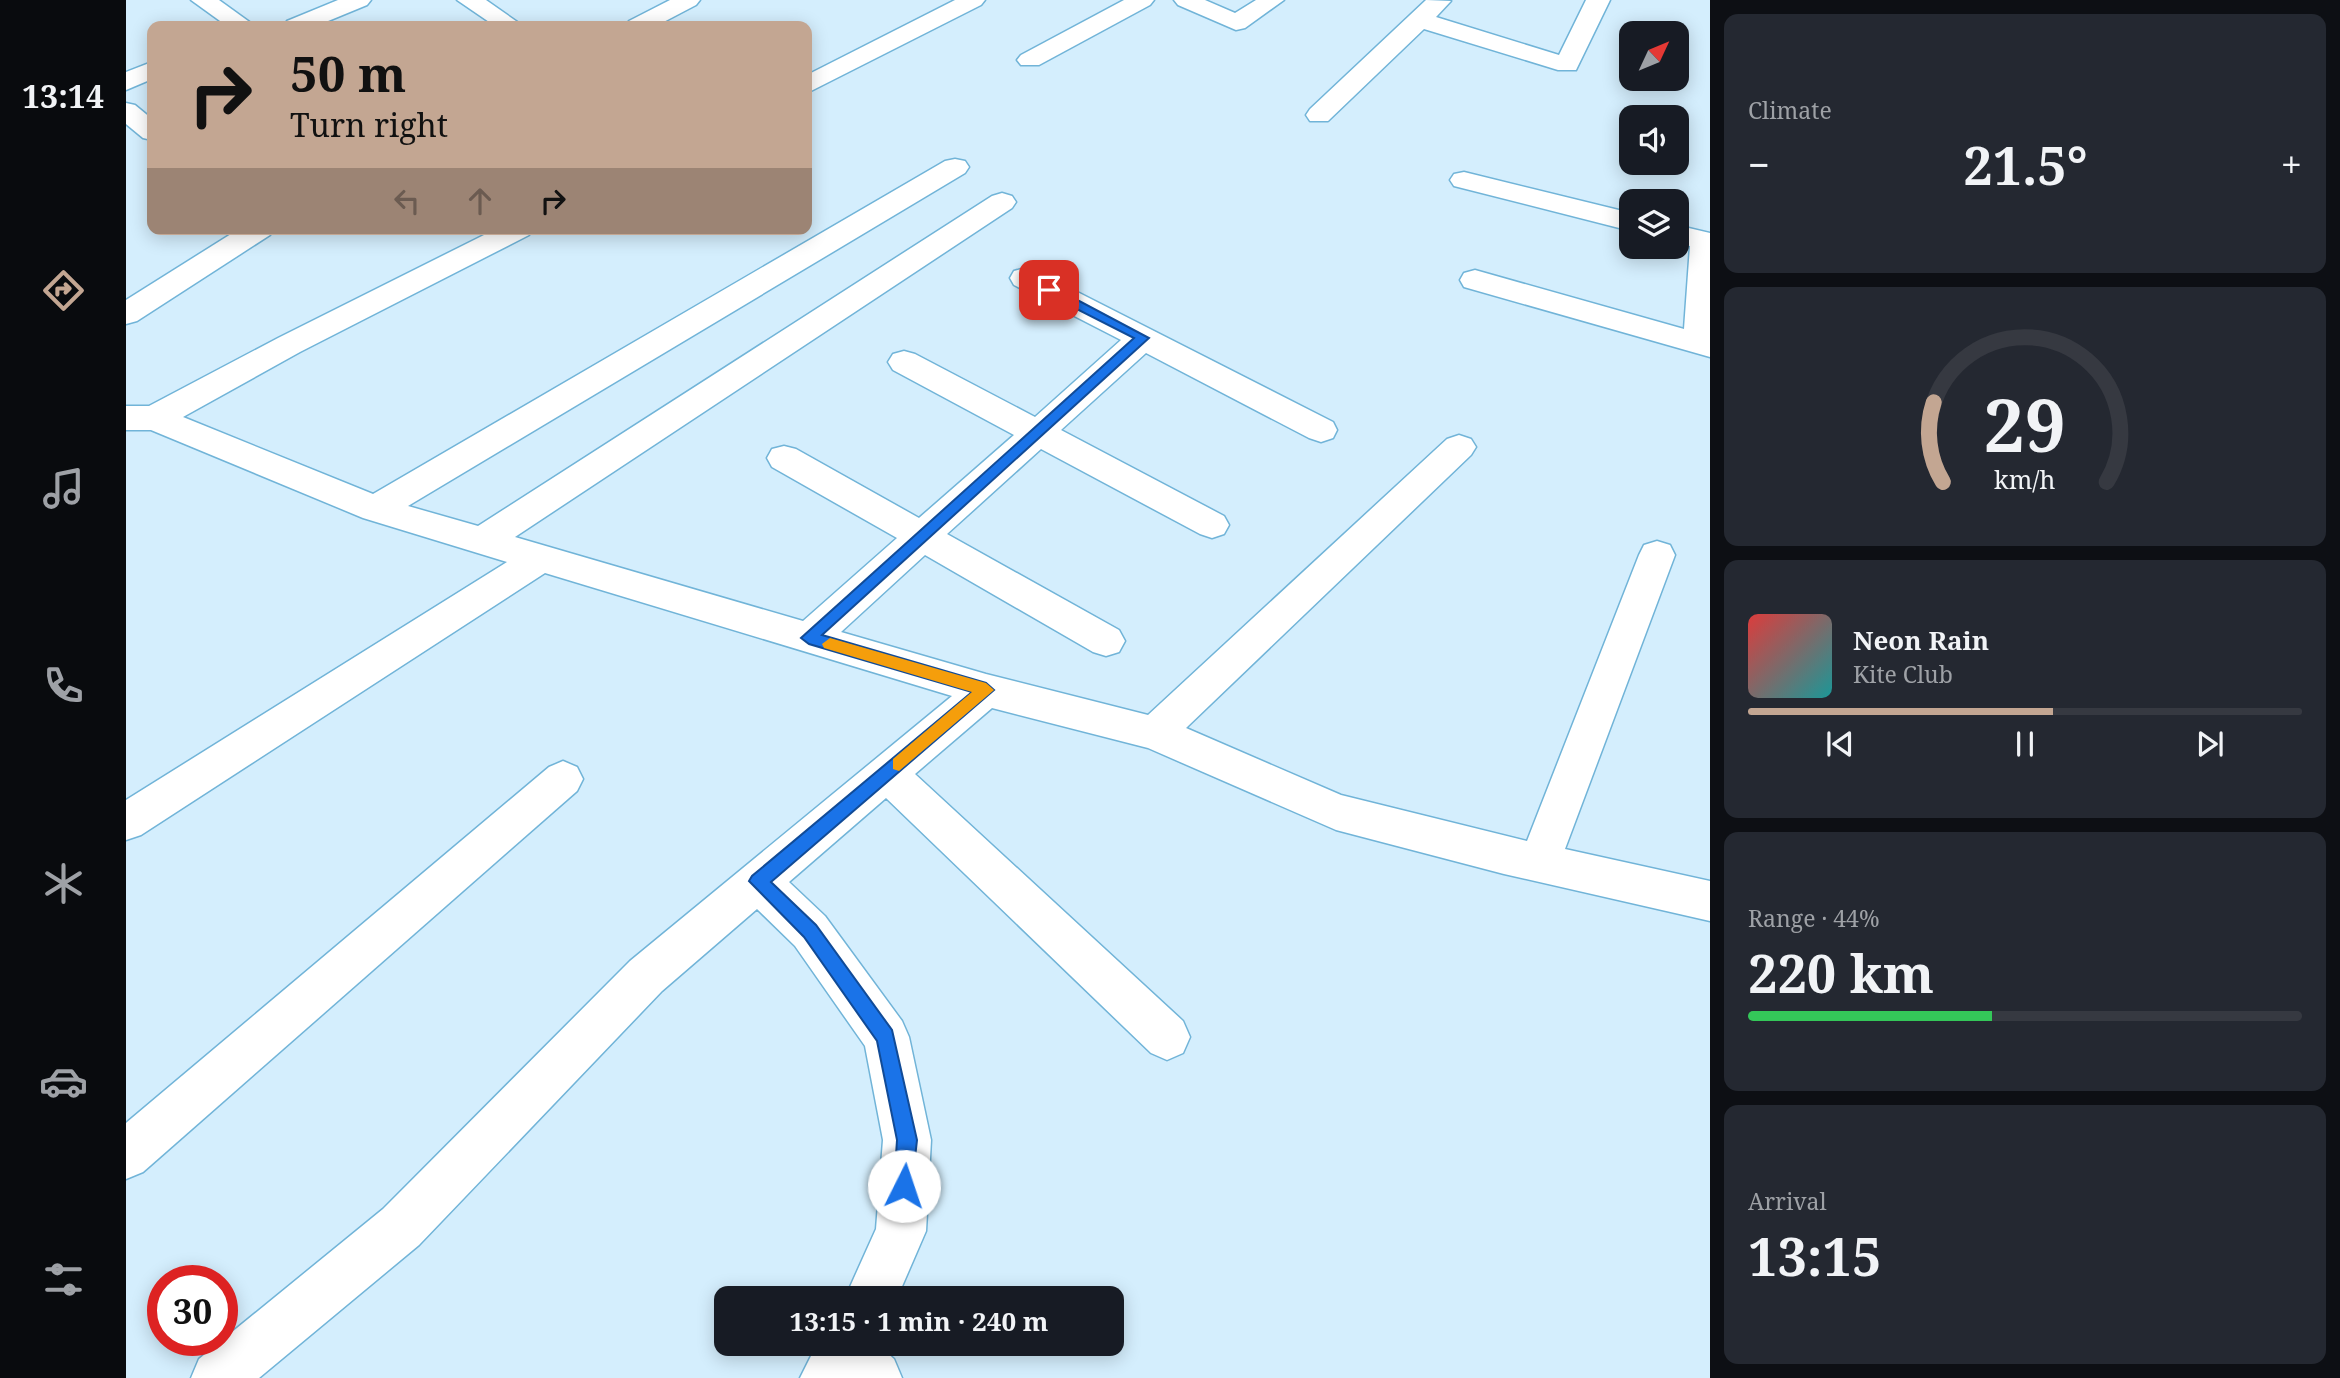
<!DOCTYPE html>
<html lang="en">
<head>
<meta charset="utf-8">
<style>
  body { margin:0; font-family:"Noto Serif",serif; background:#242831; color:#f1f3f6; height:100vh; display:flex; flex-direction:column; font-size:26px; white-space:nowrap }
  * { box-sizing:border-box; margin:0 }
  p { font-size:23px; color:#9ea1a6 }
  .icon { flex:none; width:38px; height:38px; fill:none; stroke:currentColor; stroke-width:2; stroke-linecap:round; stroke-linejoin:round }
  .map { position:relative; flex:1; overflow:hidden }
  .sheet { display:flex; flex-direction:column; gap:14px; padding:14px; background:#0d0f14; width:630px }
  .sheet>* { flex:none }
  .guide { position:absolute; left:21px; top:21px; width:665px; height:214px; border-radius:14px; box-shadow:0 4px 18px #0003; background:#c3a692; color:#111; overflow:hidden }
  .needle { width:46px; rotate:46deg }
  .controls { position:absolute; left:1493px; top:21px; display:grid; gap:14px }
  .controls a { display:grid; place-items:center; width:70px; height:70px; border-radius:14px; background:#171b24; box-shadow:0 4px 18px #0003; font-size:35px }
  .speed { position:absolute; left:21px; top:1265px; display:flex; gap:14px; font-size:35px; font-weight:700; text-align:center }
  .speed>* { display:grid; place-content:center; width:91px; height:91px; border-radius:50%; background:#171b24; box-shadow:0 4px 18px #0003; line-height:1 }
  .speed .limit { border:10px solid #d22; background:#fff; color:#111 }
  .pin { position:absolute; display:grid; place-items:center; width:60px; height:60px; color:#fff; margin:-30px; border-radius:14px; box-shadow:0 4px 10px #0006 }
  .me { position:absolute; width:77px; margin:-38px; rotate:4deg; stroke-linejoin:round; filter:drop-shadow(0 0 5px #0008) }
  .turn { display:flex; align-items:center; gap:24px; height:147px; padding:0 28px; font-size:32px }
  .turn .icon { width:91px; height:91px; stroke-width:2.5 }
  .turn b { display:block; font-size:49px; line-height:60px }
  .lanes { display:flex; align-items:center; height:66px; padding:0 28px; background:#0003; justify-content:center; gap:35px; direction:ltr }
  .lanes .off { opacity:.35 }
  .big { font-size:52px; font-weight:700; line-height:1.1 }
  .sheet .widget { flex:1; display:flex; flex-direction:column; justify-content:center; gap:10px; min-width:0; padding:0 24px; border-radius:14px; background:#242831 }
  .sheet .dial { align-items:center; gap:0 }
  .dial svg { height:182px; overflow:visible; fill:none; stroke:#363941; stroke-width:7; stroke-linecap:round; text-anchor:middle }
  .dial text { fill:#f1f3f6; stroke:none }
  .song { display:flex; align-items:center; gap:21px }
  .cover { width:84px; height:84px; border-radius:10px; background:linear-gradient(135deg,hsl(0 70% 55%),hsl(180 70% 35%)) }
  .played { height:7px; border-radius:4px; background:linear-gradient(90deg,#c3a692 55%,#363941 55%) }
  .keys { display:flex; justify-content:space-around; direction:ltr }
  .heat { display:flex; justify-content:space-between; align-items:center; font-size:38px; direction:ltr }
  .charge { height:10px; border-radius:5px; background:linear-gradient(90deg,#34c759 44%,#363941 0) }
  .trip { position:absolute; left:588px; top:1286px; width:410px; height:70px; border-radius:14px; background:#171b24; box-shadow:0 4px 18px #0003; font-weight:700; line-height:70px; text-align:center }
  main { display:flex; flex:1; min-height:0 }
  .tabs { display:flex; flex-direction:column; width:126px; justify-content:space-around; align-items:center; background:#090b0e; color:#9ea1a6 }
  .tabs .icon { width:49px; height:49px }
  .tabs .selected { color:#c3a692 }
  .tabs b { font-size:32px; color:#f1f3f6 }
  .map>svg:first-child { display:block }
</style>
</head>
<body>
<main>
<nav class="tabs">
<b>13:14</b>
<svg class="icon selected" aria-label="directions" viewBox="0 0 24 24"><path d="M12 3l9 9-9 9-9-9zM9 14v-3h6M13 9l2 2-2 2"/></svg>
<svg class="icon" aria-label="music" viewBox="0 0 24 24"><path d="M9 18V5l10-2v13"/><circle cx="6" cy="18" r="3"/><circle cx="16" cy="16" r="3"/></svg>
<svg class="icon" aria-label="phone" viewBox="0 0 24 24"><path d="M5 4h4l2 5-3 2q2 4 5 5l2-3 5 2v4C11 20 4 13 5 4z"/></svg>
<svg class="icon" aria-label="climate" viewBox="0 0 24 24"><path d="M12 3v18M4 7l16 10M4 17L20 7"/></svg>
<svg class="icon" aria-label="car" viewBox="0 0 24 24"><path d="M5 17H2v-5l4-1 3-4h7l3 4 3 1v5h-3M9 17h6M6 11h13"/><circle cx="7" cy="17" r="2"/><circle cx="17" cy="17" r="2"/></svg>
<svg class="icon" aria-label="filters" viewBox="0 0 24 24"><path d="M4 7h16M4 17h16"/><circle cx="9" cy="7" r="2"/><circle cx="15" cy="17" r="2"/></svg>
</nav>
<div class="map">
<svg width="1584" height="1378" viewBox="0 0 1584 1378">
  <rect width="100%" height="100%" fill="#d4eefd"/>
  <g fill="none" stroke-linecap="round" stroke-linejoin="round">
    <g stroke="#71b4d8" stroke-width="3">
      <g id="minor">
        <path d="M 65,0 L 93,0 L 129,26 L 101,26 Z"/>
        <path d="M 212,0 L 245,0 L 241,5 L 190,26 L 158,26 L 161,21 Z"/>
        <path d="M 331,0 L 360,0 L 397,26 L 369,26 Z"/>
        <path d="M 544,0 L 574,0 L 570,5 L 530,26 L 500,26 L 503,21 Z"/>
        <path d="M 829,0 L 859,0 L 855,5 L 681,93 L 681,75 Z"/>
        <path d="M 998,0 L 1028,0 L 1024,5 L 913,65 L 895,65 L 891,60 L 895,55 Z"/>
        <path d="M 1048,0 L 1079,0 L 1109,13 L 1130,0 L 1158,0 L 1119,28 L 1110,30 L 1052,5 Z"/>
        <path d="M 1300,0 L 1325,1 L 1310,17 L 1433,55 L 1460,0 L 1484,0 L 1450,70 L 1432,70 L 1298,29 L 1202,121 L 1184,121 L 1180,115 L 1184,109 Z"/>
        <path d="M 26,62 L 26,79 L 0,90 L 0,72 Z"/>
        <path d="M 0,103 L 9,105 L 26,119 L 26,140 L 17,138 L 0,124 Z"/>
        <path d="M 829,159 L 839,161 L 843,167 L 839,173 L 282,506 L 352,526 L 866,196 L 876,193 L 886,196 L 890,202 L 886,208 L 389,537 L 677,621 L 771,538 L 646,467 L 641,458 L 646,449 L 658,446 L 670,449 L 793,518 L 888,435 L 767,370 L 762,362 L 767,354 L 778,351 L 789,354 L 909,417 L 995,340 L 888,285 L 884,278 L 888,271 L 899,268 L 910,271 L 1207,422 L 1211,430 L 1207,438 L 1195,442 L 1183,438 L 1020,353 L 935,430 L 1098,516 L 1103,525 L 1098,534 L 1086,538 L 1074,534 L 915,449 L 821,534 L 993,630 L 999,641 L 993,652 L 980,656 L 967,652 L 799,555 L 715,632 L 860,674 L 1022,715 L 1321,439 L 1333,435 L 1345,439 L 1350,447 L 1345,455 L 1060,728 L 1215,795 L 1401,841 L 1513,555 L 1518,545 L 1531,541 L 1544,545 L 1549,555 L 1439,849 L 1584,881 L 1584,921 L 1378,874 L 1210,830 L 1022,748 L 866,708 L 789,774 L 1057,1021 L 1064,1037 L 1057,1053 L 1041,1060 L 1025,1053 L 760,798 L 663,882 L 699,916 L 776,1021 L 783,1037 L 805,1140 L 800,1231 L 771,1298 L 719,1298 L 750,1229 L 757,1140 L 739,1046 L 669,946 L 631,909 L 536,991 L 293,1245 L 133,1378 L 65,1378 L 73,1359 L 257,1209 L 504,961 L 826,696 L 419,573 L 15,835 L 0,840 L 0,800 L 381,562 L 237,518 L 25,430 L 0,430 L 0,406 L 23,406 L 152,338 L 370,229 L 407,229 L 403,235 L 174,352 L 57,417 L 247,494 L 819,161 Z"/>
        <path d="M 1338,172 L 1505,213 L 1505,231 L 1328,186 L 1324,180 L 1328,174 Z"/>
        <path d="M 1550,225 L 1584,233 L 1584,357 L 1338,287 L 1334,280 L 1338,273 L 1349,270 L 1558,329 L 1564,246 L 1550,243 Z"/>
        <path d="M 113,229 L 148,229 L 144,235 L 11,321 L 0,324 L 0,300 Z"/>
        <path d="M 437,761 L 451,767 L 457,779 L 451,791 L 17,1172 L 0,1179 L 0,1123 L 423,767 Z"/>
        <path d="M 691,1344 L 751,1344 L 768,1359 L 776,1378 L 674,1378 Z"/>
      </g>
    </g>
    <use href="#minor" fill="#fff" fill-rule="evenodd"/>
  </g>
  <path fill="#1a73e8" stroke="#114b97" stroke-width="2" d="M 919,287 L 927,287 L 1023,338 L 696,635 L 860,683 L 868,690 L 645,882 L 690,925 L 766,1030 L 791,1140 L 785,1193 L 778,1196 L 771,1193 L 768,1186 L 771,1140 L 751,1041 L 678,937 L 623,881 L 626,876 L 846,692 L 683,644 L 675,638 L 1008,338 L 919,293 Z"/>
  <path fill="#f59e0b" d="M 704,638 L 860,683 L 868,690 L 773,771 L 767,769 L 767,759 L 846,692 L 698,648 L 696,644 Z"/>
</svg>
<div class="controls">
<a><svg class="needle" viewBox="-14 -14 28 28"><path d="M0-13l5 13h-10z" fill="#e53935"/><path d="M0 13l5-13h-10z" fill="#9ea1a6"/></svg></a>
<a><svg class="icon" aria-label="sound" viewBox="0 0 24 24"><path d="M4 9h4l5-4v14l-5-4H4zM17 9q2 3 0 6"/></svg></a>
<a><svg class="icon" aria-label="layers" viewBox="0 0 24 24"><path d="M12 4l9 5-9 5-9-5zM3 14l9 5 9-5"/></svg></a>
</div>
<div class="speed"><div class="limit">30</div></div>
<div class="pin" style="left:923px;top:290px;background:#d93025"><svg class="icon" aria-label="arrive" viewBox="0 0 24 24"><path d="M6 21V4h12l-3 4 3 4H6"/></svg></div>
<svg class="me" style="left:778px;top:1186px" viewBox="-20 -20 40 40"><circle r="19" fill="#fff"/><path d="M0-13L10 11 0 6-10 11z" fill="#1a73e8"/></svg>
<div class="trip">13:15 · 1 min · 240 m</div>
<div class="guide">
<div class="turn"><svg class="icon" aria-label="right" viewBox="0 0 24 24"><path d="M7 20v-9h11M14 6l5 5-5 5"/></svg><div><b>50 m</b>Turn right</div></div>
<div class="lanes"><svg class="icon off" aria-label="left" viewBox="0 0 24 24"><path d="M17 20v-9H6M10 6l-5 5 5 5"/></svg><svg class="icon off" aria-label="ahead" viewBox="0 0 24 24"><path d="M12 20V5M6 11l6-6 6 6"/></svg><svg class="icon" aria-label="right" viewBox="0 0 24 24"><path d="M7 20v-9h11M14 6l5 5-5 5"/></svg></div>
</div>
</div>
<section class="sheet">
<div class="widget"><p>Climate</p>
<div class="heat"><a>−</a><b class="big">21.5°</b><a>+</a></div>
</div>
<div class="widget dial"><svg viewBox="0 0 100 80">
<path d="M14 69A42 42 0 1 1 86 69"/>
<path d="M14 69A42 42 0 0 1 10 34" stroke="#c3a692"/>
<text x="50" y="56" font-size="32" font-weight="700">29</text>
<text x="50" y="72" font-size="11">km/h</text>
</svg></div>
<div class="widget">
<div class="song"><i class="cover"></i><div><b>Neon Rain</b><p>Kite Club</p></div></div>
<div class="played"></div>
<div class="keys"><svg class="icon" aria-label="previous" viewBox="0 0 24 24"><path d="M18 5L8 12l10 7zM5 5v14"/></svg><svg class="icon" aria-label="pause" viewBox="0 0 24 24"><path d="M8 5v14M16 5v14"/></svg><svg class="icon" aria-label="next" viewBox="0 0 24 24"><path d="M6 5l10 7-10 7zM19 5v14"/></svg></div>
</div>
<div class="widget"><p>Range · 44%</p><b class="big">220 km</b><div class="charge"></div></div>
<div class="widget"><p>Arrival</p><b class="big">13:15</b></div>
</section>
</main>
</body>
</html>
